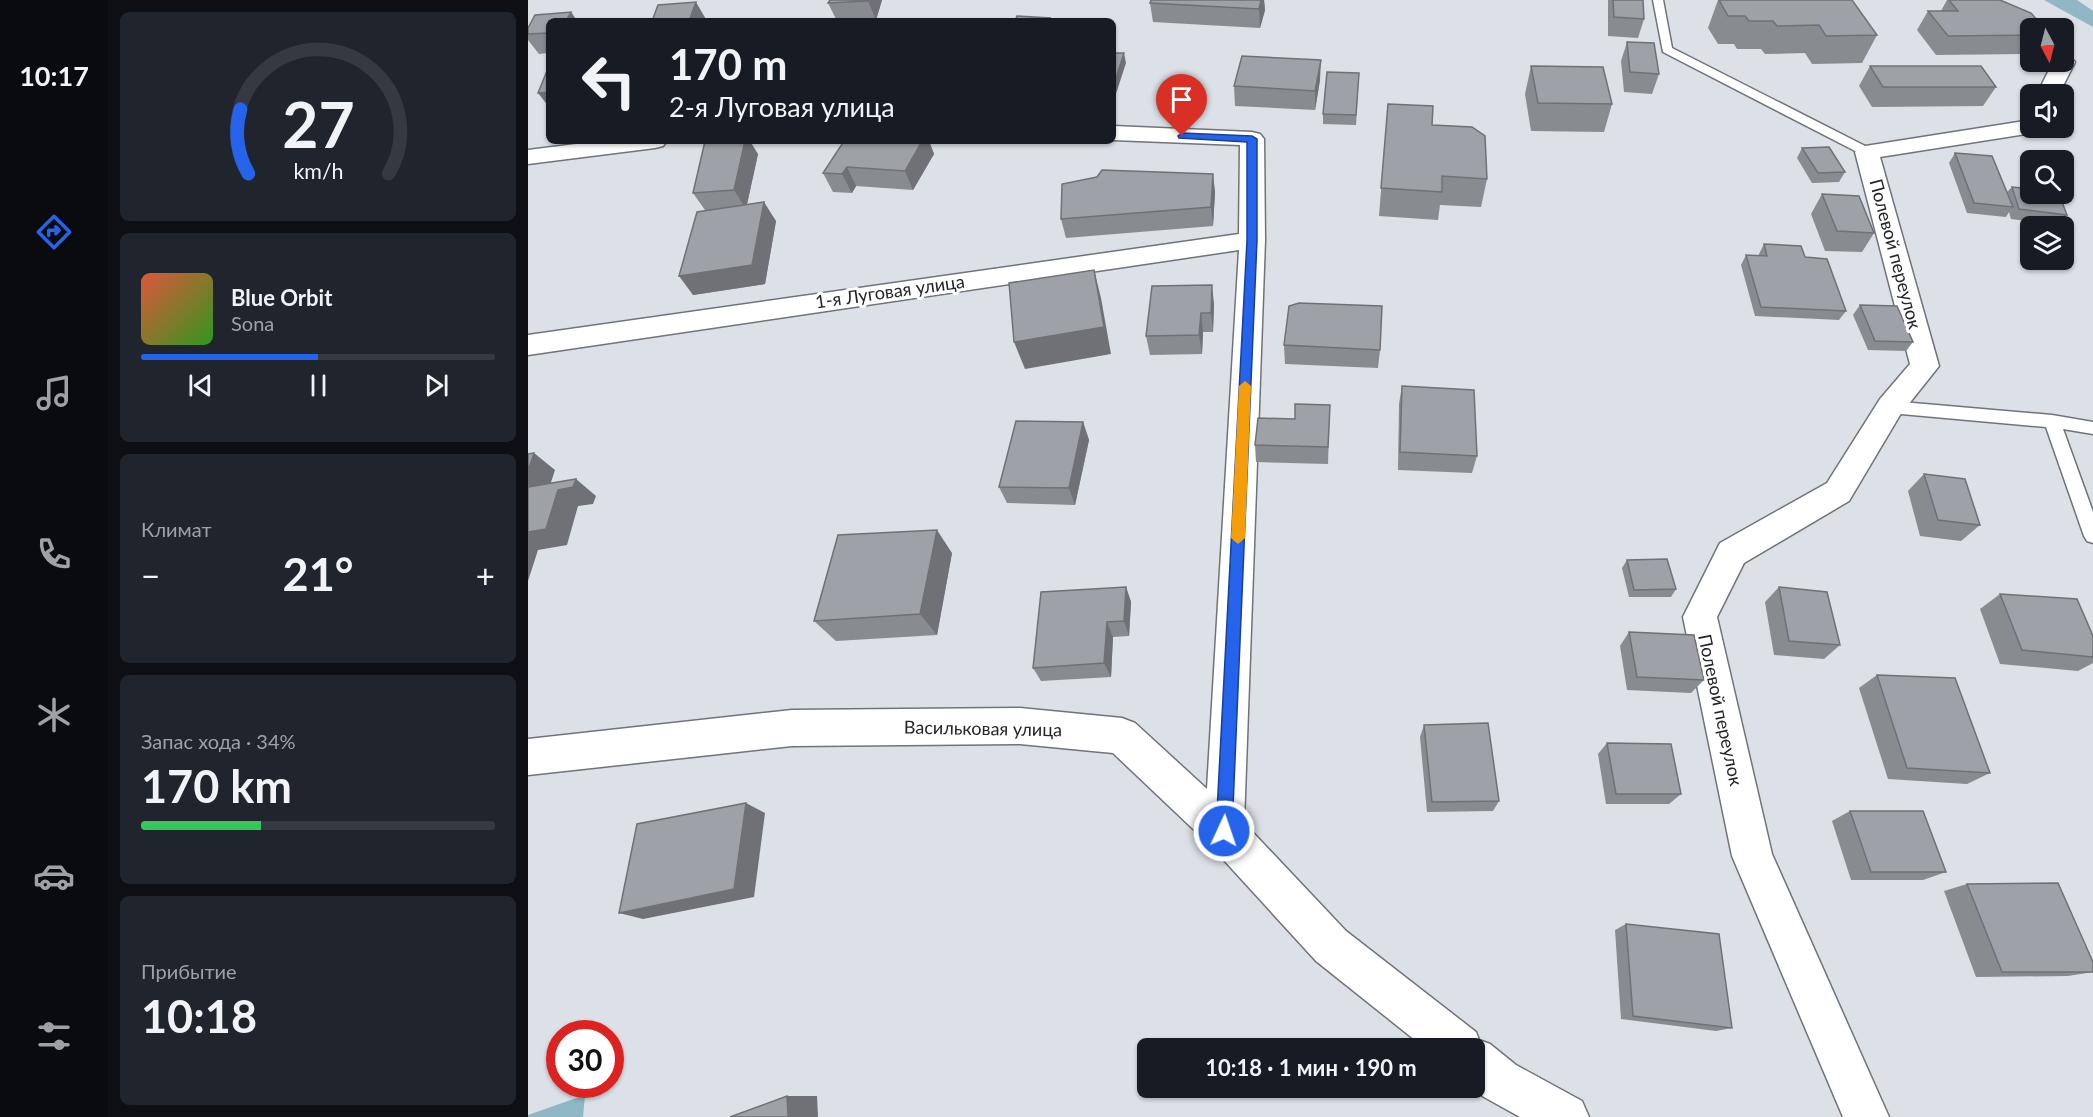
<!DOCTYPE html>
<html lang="ru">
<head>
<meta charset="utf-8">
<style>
  body { margin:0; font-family:Lato,sans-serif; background:#20242c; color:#f1f3f6; height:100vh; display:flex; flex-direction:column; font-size:22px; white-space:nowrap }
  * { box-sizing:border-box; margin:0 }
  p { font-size:20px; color:#9ea1a6 }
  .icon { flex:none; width:33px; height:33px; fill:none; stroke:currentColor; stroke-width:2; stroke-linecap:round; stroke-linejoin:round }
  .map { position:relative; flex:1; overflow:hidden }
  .side { display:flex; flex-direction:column; gap:12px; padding:12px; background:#0d0f14; width:420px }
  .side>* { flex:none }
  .top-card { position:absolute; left:18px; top:18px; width:570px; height:126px; border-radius:9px; box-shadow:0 2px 4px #0004; background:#171b24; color:#f1f3f6; overflow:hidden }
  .needle { width:39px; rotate:173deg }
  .fabs { position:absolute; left:1492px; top:18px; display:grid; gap:12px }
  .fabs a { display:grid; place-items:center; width:54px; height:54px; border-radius:9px; background:#171b24; box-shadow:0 2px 4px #0004; font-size:30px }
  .speed { position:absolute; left:18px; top:1020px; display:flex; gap:12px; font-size:30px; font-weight:700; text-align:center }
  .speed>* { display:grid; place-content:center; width:78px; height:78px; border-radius:50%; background:#171b24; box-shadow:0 2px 4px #0004; line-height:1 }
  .speed .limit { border:9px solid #d22; background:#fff; color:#111 }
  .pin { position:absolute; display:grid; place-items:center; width:51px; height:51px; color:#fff; margin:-62px -26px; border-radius:50% 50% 50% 0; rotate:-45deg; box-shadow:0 0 6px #0007 }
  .pin .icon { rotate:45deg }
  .me { position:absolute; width:66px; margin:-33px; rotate:3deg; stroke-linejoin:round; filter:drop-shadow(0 0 4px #0008) }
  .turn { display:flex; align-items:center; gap:21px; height:126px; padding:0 24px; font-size:27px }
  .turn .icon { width:78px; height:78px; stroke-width:2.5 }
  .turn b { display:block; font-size:42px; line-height:51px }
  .big { font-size:45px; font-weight:700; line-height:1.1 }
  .side .widget { flex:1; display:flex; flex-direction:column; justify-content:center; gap:9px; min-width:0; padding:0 21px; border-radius:9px; background:#20242c }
  .side .dial { align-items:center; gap:0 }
  .dial svg { height:156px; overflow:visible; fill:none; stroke:#363941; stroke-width:7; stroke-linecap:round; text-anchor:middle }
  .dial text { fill:#f1f3f6; stroke:none }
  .song { display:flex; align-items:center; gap:18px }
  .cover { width:72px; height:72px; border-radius:9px; background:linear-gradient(135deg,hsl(10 70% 55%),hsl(110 70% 35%)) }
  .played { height:6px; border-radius:3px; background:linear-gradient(90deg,#2563eb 50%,#363941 50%) }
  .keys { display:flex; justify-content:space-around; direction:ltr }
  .heat { display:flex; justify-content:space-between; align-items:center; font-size:33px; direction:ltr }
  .charge { height:9px; border-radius:4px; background:linear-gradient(90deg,#34c759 34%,#363941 0) }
  .trip { position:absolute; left:609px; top:1038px; width:348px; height:60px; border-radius:9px; background:#171b24; box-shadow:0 2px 4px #0004; font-weight:700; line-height:60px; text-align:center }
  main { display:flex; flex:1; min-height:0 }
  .menu { display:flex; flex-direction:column; width:108px; justify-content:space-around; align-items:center; background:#090b0e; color:#9ea1a6 }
  .menu .icon { width:42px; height:42px }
  .menu .on { color:#2563eb }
  .menu b { font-size:27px; color:#f1f3f6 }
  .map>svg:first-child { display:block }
</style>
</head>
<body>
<main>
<nav class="menu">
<b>10:17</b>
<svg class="icon on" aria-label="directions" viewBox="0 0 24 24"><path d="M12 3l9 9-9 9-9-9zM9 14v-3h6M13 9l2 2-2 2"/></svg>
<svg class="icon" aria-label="music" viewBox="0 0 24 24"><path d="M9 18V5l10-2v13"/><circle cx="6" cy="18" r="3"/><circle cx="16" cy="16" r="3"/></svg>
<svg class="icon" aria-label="phone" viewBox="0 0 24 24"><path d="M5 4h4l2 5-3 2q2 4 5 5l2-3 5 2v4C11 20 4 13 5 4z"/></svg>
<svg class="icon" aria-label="climate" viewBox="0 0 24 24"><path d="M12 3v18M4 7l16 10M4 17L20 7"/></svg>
<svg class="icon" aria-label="car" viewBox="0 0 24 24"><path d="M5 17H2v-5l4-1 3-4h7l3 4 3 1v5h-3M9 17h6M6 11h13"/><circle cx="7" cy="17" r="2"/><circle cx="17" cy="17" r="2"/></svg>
<svg class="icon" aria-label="filters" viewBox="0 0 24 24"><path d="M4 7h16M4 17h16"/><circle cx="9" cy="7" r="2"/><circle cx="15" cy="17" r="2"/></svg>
</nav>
<section class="side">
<div class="widget dial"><svg viewBox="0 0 100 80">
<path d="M14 69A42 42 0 1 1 86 69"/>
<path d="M14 69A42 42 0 0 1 10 36" stroke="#2563eb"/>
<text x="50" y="56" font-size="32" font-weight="700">27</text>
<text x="50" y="72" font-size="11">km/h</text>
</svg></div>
<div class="widget">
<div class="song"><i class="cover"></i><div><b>Blue Orbit</b><p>Sona</p></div></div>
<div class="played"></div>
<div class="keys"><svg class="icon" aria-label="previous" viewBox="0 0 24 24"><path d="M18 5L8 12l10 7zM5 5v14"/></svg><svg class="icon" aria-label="pause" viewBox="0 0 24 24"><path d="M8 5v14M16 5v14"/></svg><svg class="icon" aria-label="next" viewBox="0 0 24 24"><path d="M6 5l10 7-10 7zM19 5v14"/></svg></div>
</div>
<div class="widget"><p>Климат</p>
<div class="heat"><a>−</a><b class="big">21°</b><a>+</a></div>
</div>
<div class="widget"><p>Запас хода · 34%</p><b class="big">170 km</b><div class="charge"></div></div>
<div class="widget"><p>Прибытие</p><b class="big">10:18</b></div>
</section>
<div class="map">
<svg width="1565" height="1117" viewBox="0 0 1565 1117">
  <rect width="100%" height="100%" fill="#dce0e7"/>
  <g fill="#8fb7c4">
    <path d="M 1516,0 L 1549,0 L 1565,11 L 1565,27 Z"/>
    <path d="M 57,1095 L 55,1117 L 0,1117 L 0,1115 Z"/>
  </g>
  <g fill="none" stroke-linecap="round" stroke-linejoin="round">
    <g stroke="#707379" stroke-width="3">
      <g id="service">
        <path d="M 1125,0 L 1135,0 L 1144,48 L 1343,149 L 1345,152 L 1343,155 L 1335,155 L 1135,52 Z"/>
        <path d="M 1362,401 L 1524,415 L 1565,422 L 1565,434 L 1535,429 L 1565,512 L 1565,543 L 1559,541 L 1556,536 L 1518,427 L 1362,413 L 1356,411 L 1354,407 L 1356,403 Z"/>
      </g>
    </g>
    <g stroke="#707379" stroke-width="3">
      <g id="minor">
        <path d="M 1536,56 L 1543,58 L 1547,62 L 1531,94 L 1509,94 L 1525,62 L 1536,62 Z"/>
        <path d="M 1503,120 L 1503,128 L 1514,128 L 1511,132 L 1352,157 L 1411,366 L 1372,415 L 1321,501 L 1216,563 L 1189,617 L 1244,854 L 1361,1117 L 1315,1117 L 1204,856 L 1155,617 L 1192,543 L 1299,483 L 1352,399 L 1382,364 L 1327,152 L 1331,147 Z"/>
        <path d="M 585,126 L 724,132 L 732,134 L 736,139 L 737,240 L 716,823 L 818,931 L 948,1032 L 951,1040 L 962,1044 L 988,1065 L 1054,1101 L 1061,1117 L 992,1117 L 956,1097 L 944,1088 L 946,1088 L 946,1048 L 897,1048 L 788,961 L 682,845 L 585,753 L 492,744 L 264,746 L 0,775 L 0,739 L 264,710 L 492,708 L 594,718 L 607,723 L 679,789 L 711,250 L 0,355 L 0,335 L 711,234 L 712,145 L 585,140 Z"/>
        <path d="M 72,141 L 139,141 L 135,146 L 127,148 L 0,164 L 0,150 Z"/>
      </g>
    </g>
    <use href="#service" fill="#fff" fill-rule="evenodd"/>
    <use href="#minor" fill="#fff" fill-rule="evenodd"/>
  </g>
  <g fill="#888b90">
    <path d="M 302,0 L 354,0 L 348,20 L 327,21 L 309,21 L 300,3 Z"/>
    <path d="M 623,0 L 736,0 L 737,10 L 732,28 L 625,22 L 622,3 Z"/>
    <path d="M 1080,0 L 1115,0 L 1116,19 L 1110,38 L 1080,36 Z"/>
    <path d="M 1190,0 L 1349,35 L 1334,63 L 1284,64 L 1277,53 L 1237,54 L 1233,49 L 1209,49 L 1206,44 L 1190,44 L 1180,28 Z"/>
    <path d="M 1419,0 L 1472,0 L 1503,28 L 1503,49 L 1495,54 L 1408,55 L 1389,30 L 1400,11 L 1413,11 Z"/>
    <path d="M 43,12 L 49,21 L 21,21 L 21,53 L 11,54 L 0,40 L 0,28 Z"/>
    <path d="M 1099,42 L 1131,74 L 1124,94 L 1096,92 L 1093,61 Z"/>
    <path d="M 1003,66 L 1084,104 L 1076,132 L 1003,131 L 997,94 Z"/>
    <path d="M 1342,66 L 1468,87 L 1455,106 L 1344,107 L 1331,86 Z"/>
    <path d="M 831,73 L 828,125 L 795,124 L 795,114 Z"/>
    <path d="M 792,80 L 787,110 L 707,106 L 706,86 Z"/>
    <path d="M 860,104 L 904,125 L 959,179 L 953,207 L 912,205 L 910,220 L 851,216 Z"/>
    <path d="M 316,141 L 401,141 L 406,154 L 385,190 L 328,186 L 324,193 L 305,192 L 295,173 Z"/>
    <path d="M 1274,148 L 1317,172 L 1311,182 L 1284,183 L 1269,158 Z"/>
    <path d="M 1427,153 L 1479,192 L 1484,187 L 1539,215 L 1531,225 L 1483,219 L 1481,212 L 1478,217 L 1439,213 L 1421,163 Z"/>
    <path d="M 230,154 L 219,204 L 248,221 L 237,284 L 165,295 L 177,210 L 165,193 Z"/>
    <path d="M 685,174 L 687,193 L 685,226 L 538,238 L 533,219 Z"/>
    <path d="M 1294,194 L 1346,233 L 1334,252 L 1297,251 L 1283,214 Z"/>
    <path d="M 1236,244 L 1277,257 L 1318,311 L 1311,320 L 1227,316 L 1213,265 L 1218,255 L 1231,256 L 1231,254 Z"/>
    <path d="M 686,304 L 685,332 L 675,332 L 674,354 L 622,355 L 618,336 Z"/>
    <path d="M 1332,305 L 1385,342 L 1378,351 L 1340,350 L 1325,315 Z"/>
    <path d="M 756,345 L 852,350 L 850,368 L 757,364 Z"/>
    <path d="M 874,386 L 949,456 L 944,473 L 870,470 L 871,404 Z"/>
    <path d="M 802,405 L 800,464 L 728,462 L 727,445 Z"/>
    <path d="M 555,422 L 561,440 L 547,505 L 479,503 L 471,487 Z"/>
    <path d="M 1396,474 L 1452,525 L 1433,541 L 1392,536 L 1380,491 Z"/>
    <path d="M 424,553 L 409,635 L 308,641 L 286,621 Z"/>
    <path d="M 1099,560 L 1148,589 L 1143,597 L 1101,597 L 1094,568 Z"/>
    <path d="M 598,587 L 603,602 L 601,636 L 585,637 L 583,677 L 513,681 L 505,668 Z"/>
    <path d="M 1251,587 L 1312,645 L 1296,659 L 1246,655 L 1237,602 Z"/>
    <path d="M 1472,594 L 1565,636 L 1565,663 L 1550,671 L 1472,664 L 1452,609 Z"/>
    <path d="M 1101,632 L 1176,680 L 1163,693 L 1099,690 L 1092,646 Z"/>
    <path d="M 1349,675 L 1462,773 L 1439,784 L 1360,779 L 1331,688 Z"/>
    <path d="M 896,725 L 971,801 L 965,811 L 899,812 L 892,737 Z"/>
    <path d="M 1079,743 L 1153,794 L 1141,804 L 1078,804 L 1070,754 Z"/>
    <path d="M 1322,811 L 1418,872 L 1395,880 L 1323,880 L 1304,821 Z"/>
    <path d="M 1439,884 L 1565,962 L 1565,972 L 1540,976 L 1448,977 L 1416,891 Z"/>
    <path d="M 1098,924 L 1204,1028 L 1188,1031 L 1093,1019 L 1087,930 Z"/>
  </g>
  <g fill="#6f7176">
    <path d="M 341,0 L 354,0 L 348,20 L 340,1 Z"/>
    <path d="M 733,0 L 736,0 L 737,10 L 732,28 L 731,9 Z"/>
    <path d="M 168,2 L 179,21 L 161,21 Z"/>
    <path d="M 43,12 L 49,21 L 38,21 Z"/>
    <path d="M 1503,42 L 1503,49 L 1495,54 Z"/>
    <path d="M 596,53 L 598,63 L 585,103 L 585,87 Z"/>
    <path d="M 793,60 L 792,80 L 787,110 L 787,91 Z"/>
    <path d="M 21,92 L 21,107 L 10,93 Z"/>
    <path d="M 217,141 L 222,141 L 230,154 L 218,209 L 206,190 Z"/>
    <path d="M 394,141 L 401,141 L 406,154 L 385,190 L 377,171 Z"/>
    <path d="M 319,167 L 328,186 L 324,193 L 314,174 Z"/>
    <path d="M 685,174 L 687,193 L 685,226 L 683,207 Z"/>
    <path d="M 236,202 L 248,221 L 237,284 L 165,295 L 151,276 Z"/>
    <path d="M 566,270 L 573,298 L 583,354 L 497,369 L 486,342 Z"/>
    <path d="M 684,285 L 686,304 L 685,332 L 683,313 Z"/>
    <path d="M 673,313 L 675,332 L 674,354 L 671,335 Z"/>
    <path d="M 555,422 L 561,440 L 547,505 L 541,488 Z"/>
    <path d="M 6,453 L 27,470 L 16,504 L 0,492 L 0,471 Z"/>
    <path d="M 48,479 L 68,496 L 65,504 L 50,506 L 39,545 L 10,550 L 0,581 L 0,532 L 30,490 Z"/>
    <path d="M 409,530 L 424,553 L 409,635 L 392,614 Z"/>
    <path d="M 598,587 L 603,602 L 601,636 L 596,621 Z"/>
    <path d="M 579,622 L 585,637 L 583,677 L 576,663 Z"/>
    <path d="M 218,803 L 237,813 L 226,897 L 115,919 L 91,913 Z"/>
    <path d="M 259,1096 L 289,1096 L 290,1117 L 260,1117 Z"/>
  </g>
  <g fill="#9ea2a8" stroke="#6f7176" stroke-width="1.5">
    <path d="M 302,0 L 341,0 L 340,1 L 300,3 Z"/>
    <path d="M 623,0 L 733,0 L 731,9 L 622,3 Z"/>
    <path d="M 1085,0 L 1115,0 L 1116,19 L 1086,17 Z"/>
    <path d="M 1191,0 L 1324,0 L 1349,35 L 1298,36 L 1291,25 L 1249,26 L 1245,21 L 1221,21 L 1217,16 L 1200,16 Z"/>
    <path d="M 1421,0 L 1472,0 L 1503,13 L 1516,28 L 1503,28 L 1503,35 L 1420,36 L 1400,11 L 1430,11 Z"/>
    <path d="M 168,2 L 161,21 L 124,21 L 130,5 Z"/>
    <path d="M 43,12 L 38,21 L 21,21 L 21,33 L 0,34 L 0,28 L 7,15 Z"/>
    <path d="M 489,16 L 522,18 L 520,21 L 487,21 Z"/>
    <path d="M 1099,42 L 1126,43 L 1131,74 L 1102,72 Z"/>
    <path d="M 585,53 L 596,53 L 585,87 Z"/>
    <path d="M 714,56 L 793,60 L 787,91 L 706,86 Z"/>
    <path d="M 21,66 L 21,92 L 10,93 Z"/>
    <path d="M 1003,66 L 1075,67 L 1084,104 L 1010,103 Z"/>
    <path d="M 1342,66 L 1453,66 L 1468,87 L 1355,87 Z"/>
    <path d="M 799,72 L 831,73 L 828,115 L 795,114 Z"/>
    <path d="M 860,104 L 905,106 L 904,125 L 944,127 L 957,136 L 959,179 L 914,176 L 914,192 L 853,188 Z"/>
    <path d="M 177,141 L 217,141 L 206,190 L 165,193 Z"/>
    <path d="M 316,141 L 394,141 L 377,171 L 319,167 L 314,174 L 295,173 Z"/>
    <path d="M 1301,147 L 1317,172 L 1290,173 L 1274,148 Z"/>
    <path d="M 1427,153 L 1464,156 L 1485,207 L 1446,203 Z"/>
    <path d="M 574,170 L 685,174 L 683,207 L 533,219 L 534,184 L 569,177 Z"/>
    <path d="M 1484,187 L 1503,189 L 1503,194 L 1531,194 L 1539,215 L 1491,209 Z"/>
    <path d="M 1294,194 L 1331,196 L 1346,233 L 1309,231 Z"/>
    <path d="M 236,202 L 224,265 L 151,276 L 169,212 Z"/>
    <path d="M 1236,244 L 1273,246 L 1277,257 L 1299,259 L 1318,311 L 1233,307 L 1218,255 L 1239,256 Z"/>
    <path d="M 566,270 L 576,327 L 486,342 L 481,283 Z"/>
    <path d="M 684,285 L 683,313 L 673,313 L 671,335 L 618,336 L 624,286 Z"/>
    <path d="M 771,303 L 854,306 L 852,350 L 756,345 L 761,306 Z"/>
    <path d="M 1332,305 L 1369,306 L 1385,342 L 1347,341 Z"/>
    <path d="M 874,386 L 946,390 L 949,456 L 872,452 Z"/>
    <path d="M 767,404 L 802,405 L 800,447 L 727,445 L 730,418 L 767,419 Z"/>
    <path d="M 488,421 L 555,422 L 541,488 L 471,487 Z"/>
    <path d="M 6,453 L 0,471 L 0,454 Z"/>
    <path d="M 1396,474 L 1437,479 L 1452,525 L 1410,520 Z"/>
    <path d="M 48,479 L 45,487 L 30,490 L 18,529 L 0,532 L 0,487 Z"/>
    <path d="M 409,530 L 392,614 L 286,621 L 310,535 Z"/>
    <path d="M 1139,559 L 1148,589 L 1106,590 L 1099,560 Z"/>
    <path d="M 598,587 L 596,621 L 579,622 L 576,663 L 505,668 L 513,592 Z"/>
    <path d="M 1251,587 L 1299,592 L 1312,645 L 1261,641 Z"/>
    <path d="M 1472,594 L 1549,599 L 1565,636 L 1565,657 L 1494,650 Z"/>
    <path d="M 1101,632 L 1166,635 L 1176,680 L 1109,677 Z"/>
    <path d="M 1349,675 L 1427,678 L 1462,773 L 1379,768 Z"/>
    <path d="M 960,723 L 971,801 L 904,802 L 896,725 Z"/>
    <path d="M 1079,743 L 1143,744 L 1153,794 L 1088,794 Z"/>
    <path d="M 218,803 L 206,889 L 91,913 L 109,824 Z"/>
    <path d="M 1322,811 L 1395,811 L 1418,872 L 1343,872 Z"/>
    <path d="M 1530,883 L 1565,962 L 1565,972 L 1474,972 L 1439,884 Z"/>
    <path d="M 1098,924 L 1191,934 L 1204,1028 L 1105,1016 Z"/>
    <path d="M 259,1096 L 260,1117 L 202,1117 Z"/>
  </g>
  <path fill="#2563eb" stroke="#184099" stroke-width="1.5" d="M 654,133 L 724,136 L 729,139 L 729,240 L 704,831 L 702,837 L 696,839 L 691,837 L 688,831 L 719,240 L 719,142 L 651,138 L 650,136 Z"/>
  <path fill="#f59e0b" d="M 717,381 L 723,386 L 717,538 L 710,544 L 703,538 L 711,386 Z"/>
  <g text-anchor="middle" stroke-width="6" stroke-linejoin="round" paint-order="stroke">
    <g font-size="18" fill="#232527" stroke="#fff">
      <text transform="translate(1367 254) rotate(75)" y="6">Полевой переулок</text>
      <text transform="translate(362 292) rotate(-8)" y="6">1-я Луговая улица</text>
      <text transform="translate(1192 710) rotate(78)" y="6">Полевой переулок</text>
      <text transform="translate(455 729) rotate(1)" y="6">Васильковая улица</text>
    </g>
  </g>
</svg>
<div class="fabs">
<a><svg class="needle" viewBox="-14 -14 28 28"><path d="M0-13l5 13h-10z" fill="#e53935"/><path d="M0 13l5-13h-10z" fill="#9ea1a6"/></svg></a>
<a><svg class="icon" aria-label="sound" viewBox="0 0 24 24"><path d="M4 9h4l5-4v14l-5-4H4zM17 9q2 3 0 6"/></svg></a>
<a><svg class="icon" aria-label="search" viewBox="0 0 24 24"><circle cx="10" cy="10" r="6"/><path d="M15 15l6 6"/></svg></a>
<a><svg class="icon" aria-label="layers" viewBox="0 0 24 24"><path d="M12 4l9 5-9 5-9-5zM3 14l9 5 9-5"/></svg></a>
</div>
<div class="speed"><div class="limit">30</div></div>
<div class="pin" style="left:654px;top:136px;background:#d93025"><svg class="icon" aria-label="arrive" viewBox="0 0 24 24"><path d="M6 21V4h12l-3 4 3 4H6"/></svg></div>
<svg class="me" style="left:696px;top:831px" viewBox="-20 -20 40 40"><circle r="17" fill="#2563eb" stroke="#fff" stroke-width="3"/><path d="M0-11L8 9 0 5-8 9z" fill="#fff"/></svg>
<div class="trip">10:18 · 1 мин · 190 m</div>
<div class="top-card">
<div class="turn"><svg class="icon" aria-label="left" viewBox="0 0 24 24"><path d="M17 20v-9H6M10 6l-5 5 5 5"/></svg><div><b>170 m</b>2-я Луговая улица</div></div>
</div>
</div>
</main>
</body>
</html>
